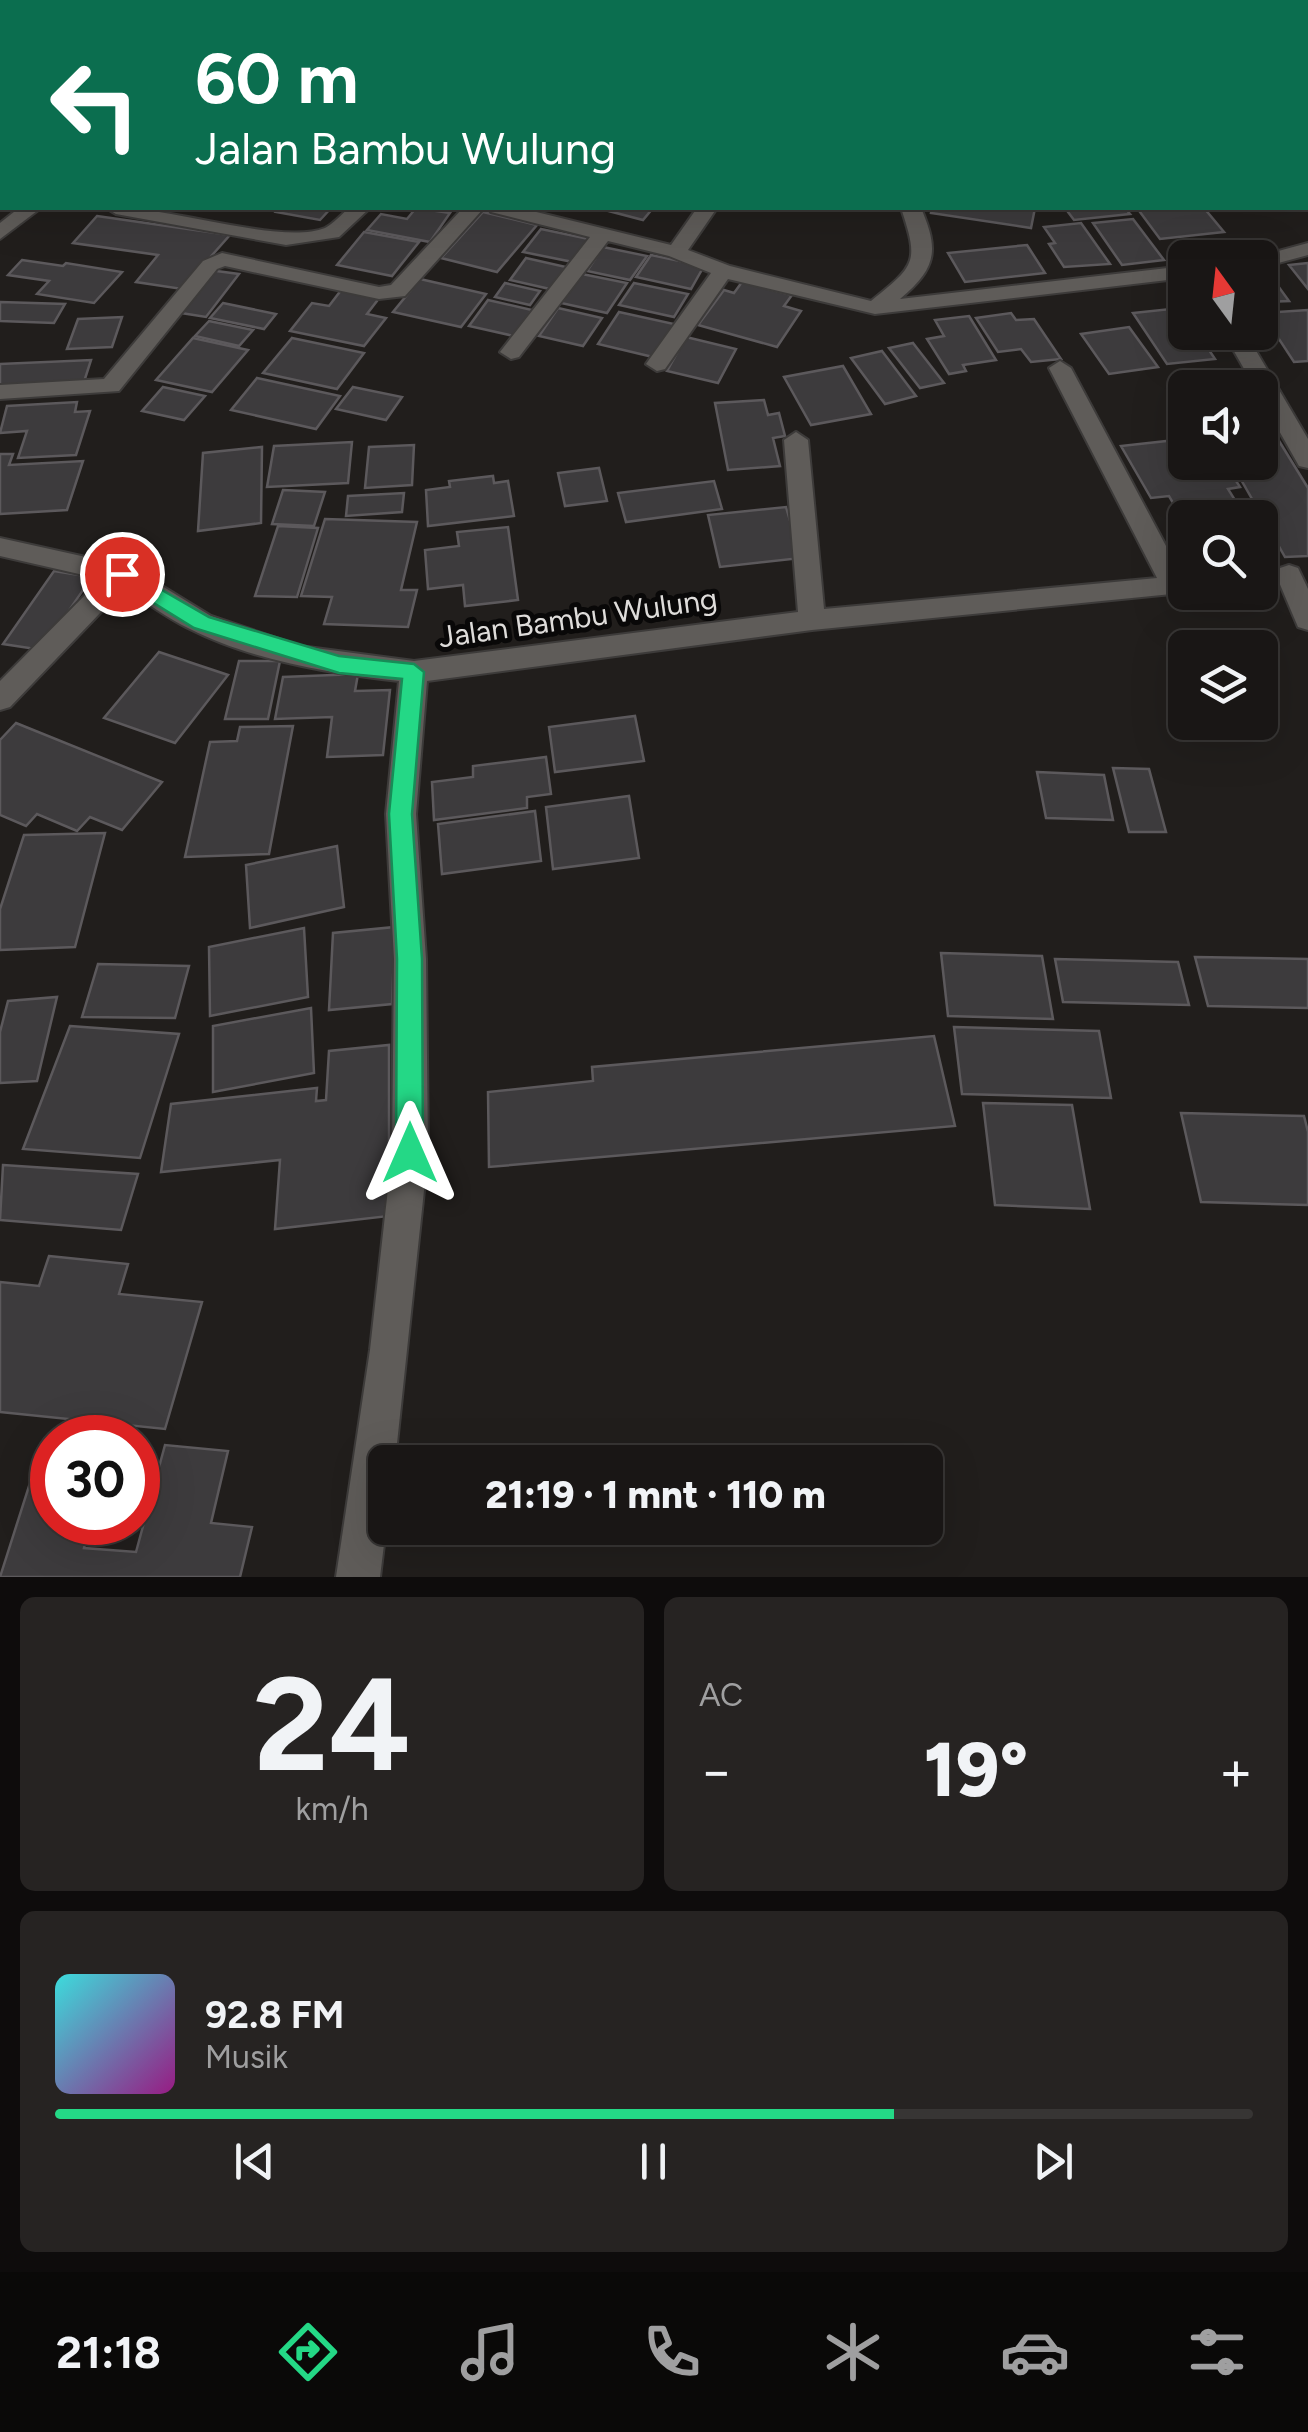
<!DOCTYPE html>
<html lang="id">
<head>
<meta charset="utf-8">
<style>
  body { margin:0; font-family:Figtree,sans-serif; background:#262322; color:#f1f3f6; height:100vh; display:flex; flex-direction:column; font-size:38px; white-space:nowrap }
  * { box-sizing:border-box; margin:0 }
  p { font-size:32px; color:#9f9fa0 }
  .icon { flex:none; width:55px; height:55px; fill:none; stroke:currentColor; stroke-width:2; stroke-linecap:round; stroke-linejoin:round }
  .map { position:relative; height:1577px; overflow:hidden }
  .sheet { display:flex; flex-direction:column; gap:20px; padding:20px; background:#0e0c0c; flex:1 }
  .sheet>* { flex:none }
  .hud { position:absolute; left:0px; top:0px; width:1310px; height:210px; box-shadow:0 10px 40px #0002,0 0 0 2px #373534; background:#0b6e4f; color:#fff; overflow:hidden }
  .needle { width:65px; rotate:345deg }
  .buttons { position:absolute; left:1168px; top:240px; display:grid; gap:20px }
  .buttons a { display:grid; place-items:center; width:110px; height:110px; border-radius:15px; background:#191615; box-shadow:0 10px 40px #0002,0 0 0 2px #373534; font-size:50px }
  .speed { position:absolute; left:30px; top:1415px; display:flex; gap:20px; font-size:50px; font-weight:700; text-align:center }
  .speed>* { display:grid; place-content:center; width:130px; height:130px; border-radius:50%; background:#191615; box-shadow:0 10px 40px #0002,0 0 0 2px #373534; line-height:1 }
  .speed .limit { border:15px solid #d22; background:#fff; color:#111 }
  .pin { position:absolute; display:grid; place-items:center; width:85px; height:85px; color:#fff; margin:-42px; border:5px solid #fff; border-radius:50%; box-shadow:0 2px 10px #0007 }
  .me { position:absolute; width:110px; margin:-55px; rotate:0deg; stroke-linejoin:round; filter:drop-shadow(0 0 8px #0008) }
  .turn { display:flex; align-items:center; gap:35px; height:210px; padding:0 30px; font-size:45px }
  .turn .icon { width:130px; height:130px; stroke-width:2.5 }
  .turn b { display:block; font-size:70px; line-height:85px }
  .big { font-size:75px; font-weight:800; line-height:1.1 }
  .sheet .card { flex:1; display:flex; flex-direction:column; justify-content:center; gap:15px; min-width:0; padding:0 35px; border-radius:15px; background:#262322 }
  .sheet .dial { align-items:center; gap:0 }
  .dial b { font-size:130px; line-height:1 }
  .song { display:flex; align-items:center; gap:30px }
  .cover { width:120px; height:120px; border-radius:15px; background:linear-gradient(135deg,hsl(180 70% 55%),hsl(310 70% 35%)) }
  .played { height:10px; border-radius:5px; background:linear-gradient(90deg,#24d886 70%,#373534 70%) }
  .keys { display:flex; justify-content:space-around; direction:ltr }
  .heat { display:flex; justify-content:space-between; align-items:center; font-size:55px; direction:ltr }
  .sheet .tiles { flex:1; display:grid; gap:20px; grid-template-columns:1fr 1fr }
  .card:last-child { grid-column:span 2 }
  .trip { position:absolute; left:368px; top:1445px; width:575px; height:100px; border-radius:15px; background:#191615; box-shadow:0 10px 40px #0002,0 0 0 2px #373534; font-weight:800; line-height:100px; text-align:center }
  .tabs { display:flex; height:160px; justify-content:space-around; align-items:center; background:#0a0908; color:#9f9fa0 }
  .tabs .icon { width:70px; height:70px }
  .tabs .on { color:#24d886 }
  .tabs b { font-size:45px; color:#f1f3f6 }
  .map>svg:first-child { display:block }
</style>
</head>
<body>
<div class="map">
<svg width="1308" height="1577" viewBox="0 0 1308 1577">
  <rect width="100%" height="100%" fill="#211e1c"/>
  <g fill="#3d3b3d" stroke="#5c595c" stroke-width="2.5">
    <path d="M 106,0 L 346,0 L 347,2 L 106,2 Z"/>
    <path d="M 280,208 L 331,208 L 320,220 L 276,212 Z"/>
    <path d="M 416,208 L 450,213 L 430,242 L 367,230 L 381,214 L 407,219 Z"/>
    <path d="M 597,208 L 653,208 L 643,220 Z"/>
    <path d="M 932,208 L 1035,208 L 1031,228 L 931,213 Z"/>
    <path d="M 1065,208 L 1125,208 L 1130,214 L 1074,220 Z"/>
    <path d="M 1137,208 L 1204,208 L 1224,232 L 1160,239 Z"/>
    <path d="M 483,212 L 537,225 L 497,272 L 441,258 Z"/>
    <path d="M 97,216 L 230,235 L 182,289 L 136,282 L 158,255 L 73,243 Z"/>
    <path d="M 1133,219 L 1164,260 L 1122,265 L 1093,223 Z"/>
    <path d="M 1081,223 L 1110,264 L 1064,267 L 1049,244 L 1055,243 L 1044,227 Z"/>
    <path d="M 541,229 L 589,239 L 573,262 L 523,252 Z"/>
    <path d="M 364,232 L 419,242 L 392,276 L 337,265 Z"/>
    <path d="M 1027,245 L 1045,273 L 965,282 L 948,253 Z"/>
    <path d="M 603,247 L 647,256 L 630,280 L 587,271 Z"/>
    <path d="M 651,255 L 704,266 L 691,289 L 636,277 Z"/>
    <path d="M 526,258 L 566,267 L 550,289 L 510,280 Z"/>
    <path d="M 22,260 L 63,266 L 66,263 L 122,272 L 94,303 L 37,294 L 49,281 L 8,275 Z"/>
    <path d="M 1308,263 L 1308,289 L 1289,265 Z"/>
    <path d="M 209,270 L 239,274 L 206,317 L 175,312 Z"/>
    <path d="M 1268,272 L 1289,301 L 1260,302 L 1260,273 Z"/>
    <path d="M 582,274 L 627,283 L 607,313 L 561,303 Z"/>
    <path d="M 420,279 L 486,294 L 461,327 L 393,312 Z"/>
    <path d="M 742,282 L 792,295 L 784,306 L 801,311 L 777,347 L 698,325 L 724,290 L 734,293 Z"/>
    <path d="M 505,283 L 540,291 L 530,305 L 495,297 Z"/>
    <path d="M 634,283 L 688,294 L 674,317 L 619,305 Z"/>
    <path d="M 342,289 L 380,297 L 367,314 L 386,318 L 364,346 L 290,331 L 312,303 L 329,306 Z"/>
    <path d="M 488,300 L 532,310 L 514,336 L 469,326 Z"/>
    <path d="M 0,302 L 65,304 L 54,323 L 0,321 Z"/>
    <path d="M 223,303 L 276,314 L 264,329 L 210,318 Z"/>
    <path d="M 558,308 L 602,318 L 583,346 L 539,336 Z"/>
    <path d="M 1180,308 L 1185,316 L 1185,332 L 1197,332 L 1215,359 L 1167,364 L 1133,313 Z"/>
    <path d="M 1308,310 L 1308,361 L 1294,362 L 1262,313 Z"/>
    <path d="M 619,312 L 674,324 L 653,357 L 598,344 Z"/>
    <path d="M 1011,313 L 1016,320 L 1034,319 L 1061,359 L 1031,362 L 1021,349 L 998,352 L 976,318 Z"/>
    <path d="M 969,316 L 996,360 L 963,365 L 966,371 L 949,374 L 927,339 L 944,336 L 935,320 Z"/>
    <path d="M 122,317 L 112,347 L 67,349 L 78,319 Z"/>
    <path d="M 209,321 L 253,330 L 239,346 L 195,336 Z"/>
    <path d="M 1129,327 L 1158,367 L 1109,374 L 1081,334 Z"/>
    <path d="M 686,337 L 736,349 L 718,383 L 667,371 Z"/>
    <path d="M 193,338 L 248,350 L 212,392 L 156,380 Z"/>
    <path d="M 292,338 L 364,353 L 337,389 L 263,373 Z"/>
    <path d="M 913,343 L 944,383 L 920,388 L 889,348 Z"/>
    <path d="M 882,351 L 916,396 L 885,404 L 851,358 Z"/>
    <path d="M 91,360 L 83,385 L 0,389 L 0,364 Z"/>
    <path d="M 843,366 L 871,414 L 811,425 L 784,377 Z"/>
    <path d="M 1240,377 L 1246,388 L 1189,388 L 1185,380 Z"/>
    <path d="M 257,378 L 340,396 L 316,429 L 231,410 Z"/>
    <path d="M 163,387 L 205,396 L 184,420 L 142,411 Z"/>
    <path d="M 353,387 L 402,397 L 386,420 L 336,409 Z"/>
    <path d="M 764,400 L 768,415 L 779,413 L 785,436 L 773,438 L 780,466 L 728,470 L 715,403 Z"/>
    <path d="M 77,402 L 75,412 L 90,411 L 76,455 L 18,458 L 27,431 L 0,433 L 7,406 Z"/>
    <path d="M 1260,410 L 1308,488 L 1308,556 L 1285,557 L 1231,462 L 1260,462 Z"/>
    <path d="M 1185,439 L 1185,462 L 1224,462 L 1240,487 L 1228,489 L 1243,513 L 1183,520 L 1169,496 L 1151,498 L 1121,446 Z"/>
    <path d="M 352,442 L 348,483 L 267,487 L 274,446 Z"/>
    <path d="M 414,445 L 412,485 L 365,488 L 369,447 Z"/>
    <path d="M 262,447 L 261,523 L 198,531 L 203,453 Z"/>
    <path d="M 0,454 L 13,454 L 9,465 L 83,461 L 67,510 L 0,514 Z"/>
    <path d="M 599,468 L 607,501 L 565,506 L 558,473 Z"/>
    <path d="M 493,476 L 494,483 L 508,481 L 514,516 L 428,526 L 426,490 L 450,487 L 449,481 Z"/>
    <path d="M 714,481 L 722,509 L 626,522 L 618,493 Z"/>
    <path d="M 283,490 L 325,492 L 314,526 L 272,524 Z"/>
    <path d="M 404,493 L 402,512 L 346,516 L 348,496 Z"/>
    <path d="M 786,507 L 801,558 L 720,567 L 708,515 Z"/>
    <path d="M 325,519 L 417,522 L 401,590 L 417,590 L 408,627 L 324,624 L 332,597 L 301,596 Z"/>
    <path d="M 278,526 L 318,528 L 297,597 L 255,596 Z"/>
    <path d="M 508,527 L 518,600 L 465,606 L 463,585 L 428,589 L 425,550 L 459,546 L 457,532 Z"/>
    <path d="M 54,571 L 92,577 L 42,650 L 3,644 Z"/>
    <path d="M 159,652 L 228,675 L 175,743 L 104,718 Z"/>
    <path d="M 239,661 L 280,661 L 268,719 L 225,719 Z"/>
    <path d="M 358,674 L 355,691 L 390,690 L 383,755 L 327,757 L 332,717 L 275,719 L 283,677 Z"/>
    <path d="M 635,716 L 644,761 L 555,772 L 549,727 Z"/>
    <path d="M 16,723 L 162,782 L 122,830 L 90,817 L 77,831 L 37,814 L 26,826 L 0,815 L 0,740 Z"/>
    <path d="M 293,726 L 269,854 L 185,857 L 210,742 L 237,741 L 240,727 Z"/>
    <path d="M 546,757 L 551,794 L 527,797 L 527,808 L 434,820 L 432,782 L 473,777 L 473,766 Z"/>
    <path d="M 1113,768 L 1149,769 L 1166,832 L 1129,832 Z"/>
    <path d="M 1037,772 L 1104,775 L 1113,820 L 1046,818 Z"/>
    <path d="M 629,796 L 639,858 L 553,869 L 546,807 Z"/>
    <path d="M 535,811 L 541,861 L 442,874 L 438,824 Z"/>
    <path d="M 105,833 L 75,947 L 0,950 L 0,909 L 24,835 Z"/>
    <path d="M 337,846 L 344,907 L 250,928 L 246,865 Z"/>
    <path d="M 395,927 L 392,1004 L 329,1010 L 333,933 Z"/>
    <path d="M 304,928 L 308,997 L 210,1016 L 209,947 Z"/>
    <path d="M 941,953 L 1042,956 L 1053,1019 L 948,1016 Z"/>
    <path d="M 1195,957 L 1308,959 L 1308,1008 L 1208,1006 Z"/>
    <path d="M 1055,959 L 1178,962 L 1189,1005 L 1063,1002 Z"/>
    <path d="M 98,964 L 189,966 L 175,1018 L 82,1017 Z"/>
    <path d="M 57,997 L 37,1081 L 0,1083 L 0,1032 L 8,1001 Z"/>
    <path d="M 311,1008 L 314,1073 L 213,1092 L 213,1026 Z"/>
    <path d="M 70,1026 L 179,1034 L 140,1158 L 23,1149 Z"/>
    <path d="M 954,1027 L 1099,1031 L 1111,1098 L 962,1094 Z"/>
    <path d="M 934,1036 L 955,1126 L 489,1167 L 488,1092 L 593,1081 L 592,1067 Z"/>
    <path d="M 389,1045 L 389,1216 L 275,1229 L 280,1160 L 161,1172 L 171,1104 L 317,1088 L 316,1101 L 326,1100 L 329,1051 Z"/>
    <path d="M 983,1103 L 1072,1105 L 1090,1209 L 995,1205 Z"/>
    <path d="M 1181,1113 L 1304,1116 L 1308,1132 L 1308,1205 L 1201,1202 Z"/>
    <path d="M 3,1165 L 138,1174 L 121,1230 L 0,1220 Z"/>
    <path d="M 49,1256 L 128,1264 L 119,1294 L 202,1302 L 165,1429 L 0,1412 L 0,1282 L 39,1286 Z"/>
    <path d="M 44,1439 L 52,1440 L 52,1522 L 92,1522 L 84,1548 L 136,1552 L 165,1445 L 228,1451 L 211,1523 L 252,1527 L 240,1577 L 0,1577 Z"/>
  </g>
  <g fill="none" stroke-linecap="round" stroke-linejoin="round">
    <g stroke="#3d3b3a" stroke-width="4">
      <g id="minor">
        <path d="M 914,0 L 930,0 L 931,2 L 915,2 Z"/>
        <path d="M 1126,0 L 1142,0 L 1143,2 L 1127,2 Z"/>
        <rect x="0" y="158" width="2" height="12"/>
        <path d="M 19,208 L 41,208 L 0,239 L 0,223 Z"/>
        <path d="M 106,208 C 165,204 280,246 325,228 C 333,224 342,214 349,208 L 370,208 L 339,237 L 286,245 L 116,214 Z"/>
        <path d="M 463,208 L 484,208 L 405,296 L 379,299 L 225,266 L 217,269 L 119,391 L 0,399 L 0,385 L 104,379 L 203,261 L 222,253 L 379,287 L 391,285 Z"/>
        <path d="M 488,208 L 520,208 L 671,245 L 697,208 L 717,208 L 688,250 L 730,266 L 871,301 C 916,265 919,262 901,208 L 921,208 C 939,250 937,268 900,299 L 1185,266 L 1185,278 L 875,314 L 728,279 L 665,369 L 657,371 L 646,364 L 711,273 L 669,256 L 608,241 L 519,357 L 511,359 L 500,352 L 590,237 L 491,212 Z"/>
        <path d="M 1308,243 L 1308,255 L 1260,268 L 1260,258 L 1253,258 Z"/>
        <path d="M 1223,332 L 1245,332 L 1308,439 L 1308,468 L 1299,466 L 1260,397 L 1260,388 L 1255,388 Z"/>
        <path d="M 1060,361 L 1071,368 L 1182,576 L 1185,575 L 1185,592 L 1192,592 L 812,630 L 427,681 L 416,814 L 426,959 L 428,1153 L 395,1462 L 385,1462 L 386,1528 L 380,1577 L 336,1577 L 370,1350 L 392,1153 L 394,959 L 386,814 L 399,681 C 332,674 251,660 190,629 C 167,618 146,602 124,588 L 10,707 L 0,710 L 0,681 L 101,579 L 0,556 L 0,538 L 131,567 L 211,616 L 300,646 L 414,661 L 798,612 L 784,440 L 796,432 L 808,440 L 824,609 L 1157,578 L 1049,368 Z"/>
        <path d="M 1289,565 L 1298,568 L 1308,589 L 1308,630 L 1298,627 L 1276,575 L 1280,568 Z"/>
      </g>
    </g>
    <use href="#minor" fill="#5f5c59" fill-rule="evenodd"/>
  </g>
  <path fill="#24d886" stroke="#178c57" stroke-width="2.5" d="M 122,567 L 209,617 L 339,656 L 414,664 L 424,672 L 412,814 L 422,959 L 423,1153 L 419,1163 L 410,1167 L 400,1163 L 396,1153 L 397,959 L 389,814 L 402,679 L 339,673 L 194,628 L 115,579 L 112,574 Z"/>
  <g text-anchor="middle" stroke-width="10" stroke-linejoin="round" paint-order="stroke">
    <g font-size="30" fill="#dedcda" stroke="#090808">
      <text transform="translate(578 618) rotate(-8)" y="10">Jalan Bambu Wulung</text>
    </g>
  </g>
</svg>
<div class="buttons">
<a><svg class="needle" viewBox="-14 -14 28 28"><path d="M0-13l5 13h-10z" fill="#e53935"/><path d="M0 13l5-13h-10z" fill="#9f9fa0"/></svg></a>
<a><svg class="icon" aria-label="sound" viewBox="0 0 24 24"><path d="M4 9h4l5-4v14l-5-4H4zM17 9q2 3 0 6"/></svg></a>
<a><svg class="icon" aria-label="search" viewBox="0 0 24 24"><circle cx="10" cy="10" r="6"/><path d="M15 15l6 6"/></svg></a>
<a><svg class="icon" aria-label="layers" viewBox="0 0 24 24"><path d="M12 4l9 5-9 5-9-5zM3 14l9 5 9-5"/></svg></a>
</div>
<div class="speed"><div class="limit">30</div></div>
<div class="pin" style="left:122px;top:574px;background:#d93025"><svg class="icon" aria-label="arrive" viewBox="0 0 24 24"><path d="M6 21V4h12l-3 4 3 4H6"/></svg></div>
<svg class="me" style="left:410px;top:1153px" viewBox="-20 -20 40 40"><path d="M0-17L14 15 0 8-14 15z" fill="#24d886" stroke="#fff" stroke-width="4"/></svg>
<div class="trip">21:19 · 1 mnt · 110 m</div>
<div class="hud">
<div class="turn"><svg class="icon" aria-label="left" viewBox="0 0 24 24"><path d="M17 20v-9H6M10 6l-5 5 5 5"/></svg><div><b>60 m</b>Jalan Bambu Wulung</div></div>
</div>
</div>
<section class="sheet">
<div class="tiles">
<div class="card dial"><b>24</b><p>km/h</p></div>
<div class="card"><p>AC</p>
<div class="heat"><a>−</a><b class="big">19°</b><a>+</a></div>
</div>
<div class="card">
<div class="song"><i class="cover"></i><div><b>92.8 FM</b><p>Musik</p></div></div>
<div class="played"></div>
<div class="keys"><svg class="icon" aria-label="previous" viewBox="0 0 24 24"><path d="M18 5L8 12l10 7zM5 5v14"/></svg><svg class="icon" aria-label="pause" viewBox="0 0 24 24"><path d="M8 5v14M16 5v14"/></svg><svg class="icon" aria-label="next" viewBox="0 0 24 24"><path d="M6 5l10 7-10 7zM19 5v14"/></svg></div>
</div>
</div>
</section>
<nav class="tabs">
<b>21:18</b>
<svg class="icon on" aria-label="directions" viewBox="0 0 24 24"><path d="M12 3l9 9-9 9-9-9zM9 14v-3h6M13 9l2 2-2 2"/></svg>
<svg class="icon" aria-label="music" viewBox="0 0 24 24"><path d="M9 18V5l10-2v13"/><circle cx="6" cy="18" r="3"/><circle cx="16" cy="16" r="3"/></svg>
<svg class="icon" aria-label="phone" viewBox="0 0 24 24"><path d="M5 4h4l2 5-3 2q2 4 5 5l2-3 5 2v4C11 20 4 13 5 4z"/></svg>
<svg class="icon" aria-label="climate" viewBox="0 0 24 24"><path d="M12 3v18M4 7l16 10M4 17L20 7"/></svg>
<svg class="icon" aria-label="car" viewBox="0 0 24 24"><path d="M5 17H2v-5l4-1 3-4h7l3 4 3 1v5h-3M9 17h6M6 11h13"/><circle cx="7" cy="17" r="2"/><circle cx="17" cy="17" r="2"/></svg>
<svg class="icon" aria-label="filters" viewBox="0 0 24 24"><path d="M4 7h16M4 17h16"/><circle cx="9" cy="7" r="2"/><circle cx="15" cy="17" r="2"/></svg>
</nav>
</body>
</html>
